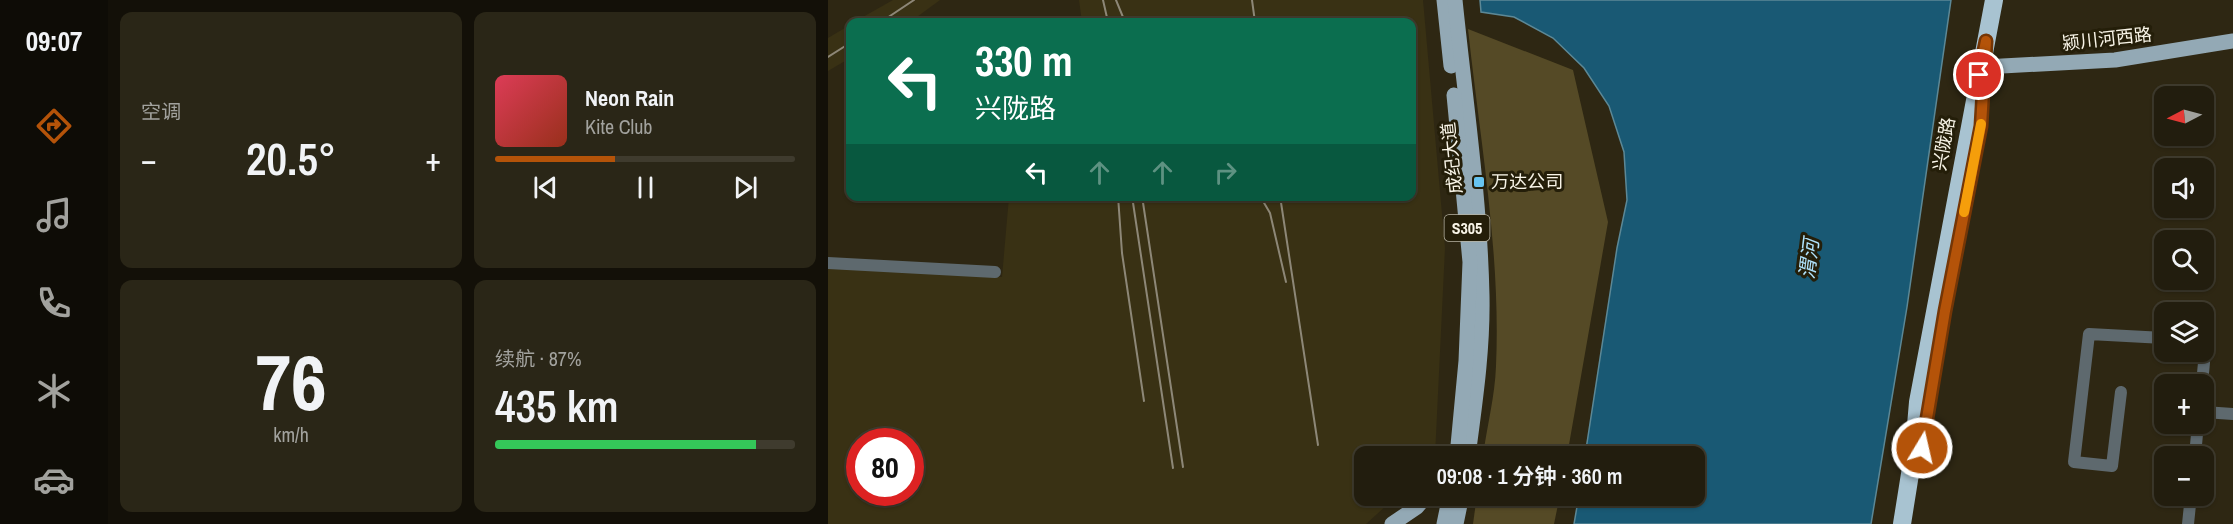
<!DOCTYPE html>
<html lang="zh">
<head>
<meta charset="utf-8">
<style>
  body { margin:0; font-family:"Archivo Narrow","Noto Sans SC",sans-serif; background:#2a2617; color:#f1f3f6; height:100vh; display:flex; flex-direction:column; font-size:22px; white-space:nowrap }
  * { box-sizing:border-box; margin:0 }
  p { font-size:20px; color:#a2a29e }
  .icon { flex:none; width:33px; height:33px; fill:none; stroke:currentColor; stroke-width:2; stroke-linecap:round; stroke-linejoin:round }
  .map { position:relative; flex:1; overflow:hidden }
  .sheet { display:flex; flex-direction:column; gap:12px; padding:12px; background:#131008; width:720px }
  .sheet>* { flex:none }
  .hud { position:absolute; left:18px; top:18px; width:570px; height:183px; border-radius:12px; box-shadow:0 2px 4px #0004,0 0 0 2px #3f3b2e; background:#0b6e4f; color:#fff; overflow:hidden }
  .needle { width:39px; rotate:264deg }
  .tools { position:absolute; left:1326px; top:86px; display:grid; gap:12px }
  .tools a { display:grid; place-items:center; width:60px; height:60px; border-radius:12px; background:#221d0e; box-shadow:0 2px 4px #0004,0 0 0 2px #3f3b2e; font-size:30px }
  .speed { position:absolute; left:18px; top:428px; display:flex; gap:12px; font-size:30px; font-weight:700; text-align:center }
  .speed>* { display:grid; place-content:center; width:78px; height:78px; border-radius:50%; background:#221d0e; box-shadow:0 2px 4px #0004,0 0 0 2px #3f3b2e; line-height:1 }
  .speed .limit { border:9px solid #d22; background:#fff; color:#111 }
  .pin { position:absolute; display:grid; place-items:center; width:51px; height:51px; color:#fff; margin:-26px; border:3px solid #fff; border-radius:50%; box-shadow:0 2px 6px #0007 }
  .me { position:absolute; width:66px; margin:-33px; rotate:9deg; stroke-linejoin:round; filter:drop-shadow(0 0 4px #0008) }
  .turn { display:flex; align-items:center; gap:21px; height:126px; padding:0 30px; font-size:27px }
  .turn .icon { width:78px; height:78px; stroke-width:2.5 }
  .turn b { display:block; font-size:42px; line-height:51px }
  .lanes { display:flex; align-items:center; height:57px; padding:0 30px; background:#0003; justify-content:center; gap:30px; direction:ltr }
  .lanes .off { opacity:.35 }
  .big { font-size:45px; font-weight:600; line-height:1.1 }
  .sheet .widget { flex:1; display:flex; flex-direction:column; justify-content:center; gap:9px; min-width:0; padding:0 21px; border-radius:12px; background:#2a2617 }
  .sheet .dial { align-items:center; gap:0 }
  .dial b { font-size:78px; line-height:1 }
  .song { display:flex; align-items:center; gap:18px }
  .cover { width:72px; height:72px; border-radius:9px; background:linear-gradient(135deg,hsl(350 70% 55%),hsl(10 70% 35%)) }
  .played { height:6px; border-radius:3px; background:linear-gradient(90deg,#b45309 40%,#3f3b2e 40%) }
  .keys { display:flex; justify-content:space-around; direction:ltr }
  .heat { display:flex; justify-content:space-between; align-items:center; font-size:33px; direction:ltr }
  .charge { height:9px; border-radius:4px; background:linear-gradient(90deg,#34c759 87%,#3f3b2e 0) }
  .sheet .tiles { flex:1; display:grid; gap:12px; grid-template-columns:repeat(2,1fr) }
  .trip { position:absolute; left:526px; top:446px; width:351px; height:60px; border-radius:12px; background:#221d0e; box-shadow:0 2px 4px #0004,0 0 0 2px #3f3b2e; font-weight:600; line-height:60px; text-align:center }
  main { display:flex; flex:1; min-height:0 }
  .tabs { display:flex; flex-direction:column; width:108px; justify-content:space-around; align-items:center; background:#0e0c06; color:#a2a29e }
  .tabs .icon { width:42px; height:42px }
  .tabs .on { color:#b45309 }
  .tabs b { font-size:27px; color:#f1f3f6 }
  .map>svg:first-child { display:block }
</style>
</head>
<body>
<main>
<nav class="tabs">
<b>09:07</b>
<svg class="icon on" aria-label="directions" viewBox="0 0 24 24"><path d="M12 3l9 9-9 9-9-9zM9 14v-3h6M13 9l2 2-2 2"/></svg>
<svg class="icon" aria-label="music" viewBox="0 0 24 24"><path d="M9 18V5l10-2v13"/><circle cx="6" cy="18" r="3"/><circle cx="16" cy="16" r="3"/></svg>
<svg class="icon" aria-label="phone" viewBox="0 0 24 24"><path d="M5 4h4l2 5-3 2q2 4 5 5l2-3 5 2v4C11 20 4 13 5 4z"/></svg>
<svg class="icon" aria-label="climate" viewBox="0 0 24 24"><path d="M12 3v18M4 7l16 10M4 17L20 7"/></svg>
<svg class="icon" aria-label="car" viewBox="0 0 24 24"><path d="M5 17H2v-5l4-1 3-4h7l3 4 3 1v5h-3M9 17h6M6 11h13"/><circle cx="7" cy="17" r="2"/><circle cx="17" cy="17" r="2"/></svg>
</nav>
<section class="sheet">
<div class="tiles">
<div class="widget"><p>空调</p>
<div class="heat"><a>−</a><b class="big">20.5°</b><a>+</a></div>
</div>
<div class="widget">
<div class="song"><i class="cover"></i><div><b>Neon Rain</b><p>Kite Club</p></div></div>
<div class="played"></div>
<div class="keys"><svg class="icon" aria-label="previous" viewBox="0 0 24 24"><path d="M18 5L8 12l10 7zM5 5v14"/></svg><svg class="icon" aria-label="pause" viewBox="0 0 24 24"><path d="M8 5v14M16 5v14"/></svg><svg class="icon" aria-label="next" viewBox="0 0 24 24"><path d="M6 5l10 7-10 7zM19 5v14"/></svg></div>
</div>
<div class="widget dial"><b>76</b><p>km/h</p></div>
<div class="widget"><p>续航 · 87%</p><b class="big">435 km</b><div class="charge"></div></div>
</div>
</section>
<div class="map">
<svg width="1405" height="524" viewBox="0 0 1405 524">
  <rect width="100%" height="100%" fill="#2e2713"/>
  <g fill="#393114" fill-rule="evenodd">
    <path d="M 65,0 L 112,0 L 82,22 L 26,22 Z"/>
    <path d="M 251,0 L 595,0 L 617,248 L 607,456 L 537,456 L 537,495 L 570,495 L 538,524 L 0,524 L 0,268 L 174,277 L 181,197 L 584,196 L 584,22 L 254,22 ZM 32,441 L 82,441 L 82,492 L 32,492 Z"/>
    <path d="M 22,25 L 22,58 L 0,71 L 0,38 Z"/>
  </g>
  <g fill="#554a26">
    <path d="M 640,29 L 745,70 L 780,222 L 739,456 L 655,456 C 659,426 667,396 668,366 C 673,254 652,140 640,29 Z"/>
    <path d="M 649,495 L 732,495 L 726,524 L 645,524 Z"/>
  </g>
  <path fill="#195974" stroke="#5c8896" stroke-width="1.5" d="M 652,0 L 1123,0 L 1079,307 L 1043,524 L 746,524 L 751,495 L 867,495 L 867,456 L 757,456 L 789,248 L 799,200 L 796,152 L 781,106 L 756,68 L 725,38 L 686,17 L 653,12 Z"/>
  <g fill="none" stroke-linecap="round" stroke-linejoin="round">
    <g stroke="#5e696e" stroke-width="12">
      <path d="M 0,263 L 167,272"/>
      <path d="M 1374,384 L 1378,341 L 1376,341"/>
      <path d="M 1293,392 L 1284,466 L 1246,462 L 1261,334 L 1336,338"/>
      <path d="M 1376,412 L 1405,414"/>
      <path d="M 1367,456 L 1370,423"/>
      <path d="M 1360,524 L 1363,495"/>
    </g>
    <g stroke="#93a9b5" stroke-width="15">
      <path d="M 616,0 L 623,66"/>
      <path d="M 627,0 C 637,98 652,197 654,296 C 655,350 647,403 640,456"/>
      <path d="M 1156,67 L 1287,60 L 1405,41"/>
      <path d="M 626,95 L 642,262 L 638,361 L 629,456"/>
      <path d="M 564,524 L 589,507 L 599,495"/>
      <path d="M 616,524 L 622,495"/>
      <path d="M 628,524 L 634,495"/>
    </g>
    <path stroke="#a8c3d1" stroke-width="18" d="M 1074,524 L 1086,449 L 1090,402 L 1166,0"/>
    <g stroke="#8d8777" stroke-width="2">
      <path d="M 275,0 L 280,22"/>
      <path d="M 288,0 L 297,22"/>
      <path d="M 424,0 L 427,22"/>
      <path d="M 53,22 L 86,0"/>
      <path d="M 0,57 L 22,43"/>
      <path d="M 290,196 L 294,253 L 316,401"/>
      <path d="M 304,196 L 345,468"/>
      <path d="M 314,196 L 355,467"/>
      <path d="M 432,196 L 442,213 L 458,282"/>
      <path d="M 452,196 L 490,445"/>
    </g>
  </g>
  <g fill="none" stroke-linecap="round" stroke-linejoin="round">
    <g stroke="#753606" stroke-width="15">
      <path id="route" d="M 1094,448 L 1117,311 L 1153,126 L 1158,41 L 1151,75"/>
    </g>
    <use href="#route" stroke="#b45309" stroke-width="10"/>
    <path stroke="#f59e0b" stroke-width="10" d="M 1136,212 L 1153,124"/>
  </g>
  <rect fill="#67c4f0" stroke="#241e09" stroke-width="2" x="645" y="176" width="12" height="12" rx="3"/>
  <g text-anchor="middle" stroke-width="6" stroke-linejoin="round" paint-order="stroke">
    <rect fill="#241e09" stroke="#b8b4a4" stroke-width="1.5" x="616.5" y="215" width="45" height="26" rx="4.5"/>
    <g font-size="16" font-weight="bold" fill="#f8f4e7">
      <text x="639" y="234">S305</text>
    </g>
    <g font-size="18" fill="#f8f4e7" stroke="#241e09">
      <text transform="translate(1279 39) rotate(-6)" y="6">颍川河西路</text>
      <text transform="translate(1116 144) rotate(-80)" y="6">兴陇路</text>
      <text transform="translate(624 158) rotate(-96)" y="6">成纪大道</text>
    </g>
    <g font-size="18" fill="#f8f4e7" stroke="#241e09" text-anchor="start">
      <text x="663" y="188">万达公司</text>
    </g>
    <g font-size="20" font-style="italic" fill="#b0e3fd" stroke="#241e09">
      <text transform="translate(981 259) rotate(-83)" y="7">渭河</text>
    </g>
  </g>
</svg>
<div class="tools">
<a><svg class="needle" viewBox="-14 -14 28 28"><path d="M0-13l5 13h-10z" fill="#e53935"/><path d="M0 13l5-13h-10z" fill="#a2a29e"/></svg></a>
<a><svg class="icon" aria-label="sound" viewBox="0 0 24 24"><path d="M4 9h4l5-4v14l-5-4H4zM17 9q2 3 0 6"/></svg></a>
<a><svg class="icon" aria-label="search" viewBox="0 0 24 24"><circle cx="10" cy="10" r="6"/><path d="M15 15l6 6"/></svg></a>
<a><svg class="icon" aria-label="layers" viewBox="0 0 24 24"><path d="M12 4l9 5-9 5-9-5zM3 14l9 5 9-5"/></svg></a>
<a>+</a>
<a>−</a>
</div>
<div class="speed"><div class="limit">80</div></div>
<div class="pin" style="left:1151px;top:75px;background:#d93025"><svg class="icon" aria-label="arrive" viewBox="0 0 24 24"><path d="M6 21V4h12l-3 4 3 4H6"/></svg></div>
<svg class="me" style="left:1094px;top:448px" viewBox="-20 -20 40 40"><circle r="17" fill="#b45309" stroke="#fff" stroke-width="3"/><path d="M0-11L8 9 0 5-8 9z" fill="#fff"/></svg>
<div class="trip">09:08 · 1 分钟 · 360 m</div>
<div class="hud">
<div class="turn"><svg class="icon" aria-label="left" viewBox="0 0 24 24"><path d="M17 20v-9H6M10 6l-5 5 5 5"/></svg><div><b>330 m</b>兴陇路</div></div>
<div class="lanes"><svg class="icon" aria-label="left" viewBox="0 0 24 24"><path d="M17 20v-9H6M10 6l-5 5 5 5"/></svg><svg class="icon off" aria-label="ahead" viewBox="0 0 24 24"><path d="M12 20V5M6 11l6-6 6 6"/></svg><svg class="icon off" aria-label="ahead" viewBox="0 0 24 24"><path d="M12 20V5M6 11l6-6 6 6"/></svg><svg class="icon off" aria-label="right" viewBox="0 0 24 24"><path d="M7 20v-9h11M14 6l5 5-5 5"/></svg></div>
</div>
</div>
</main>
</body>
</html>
